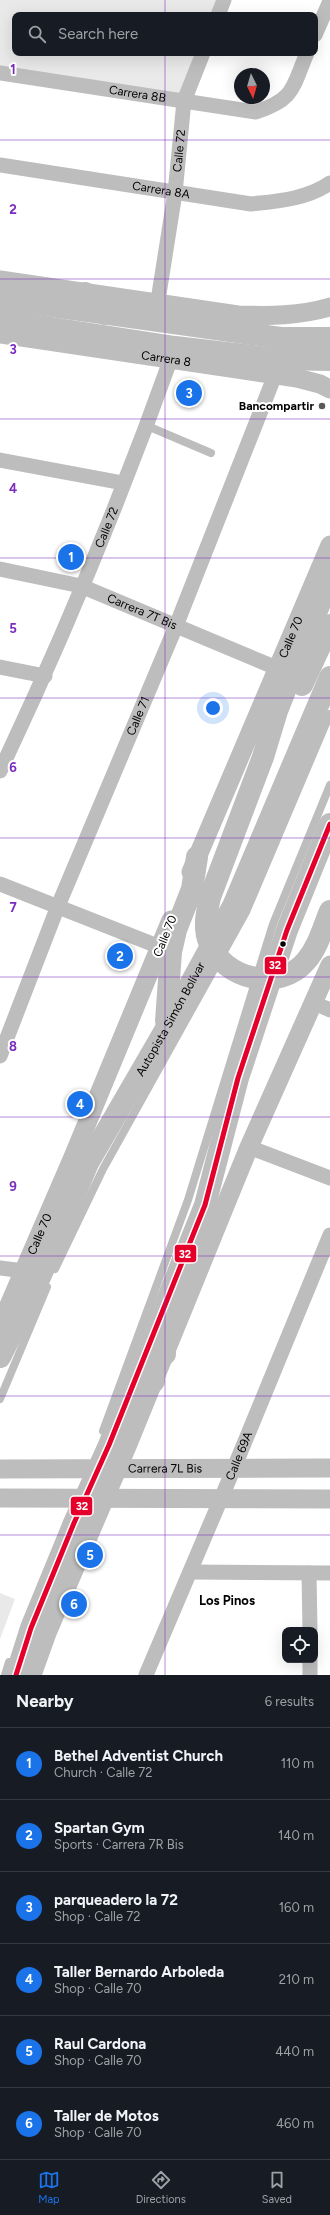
<!DOCTYPE html>
<html lang="en">
<head>
<meta charset="utf-8">
<style>
	body { margin:0; font-family:Figtree,sans-serif; background:#20242c; color:#f1f3f6 }
	.controls { position:absolute; right:12px; bottom:12px; display:grid; overflow:hidden; border-radius:8px; box-shadow:0 4px 16px #0002 }
	.controls button { width:36px; height:36px; display:grid; place-items:center; padding:0; border:0; border-bottom:1px solid #363941; background:#171b24; color:#f1f3f6; font:20px sans-serif }
	.compass { position:absolute; left:234px; top:68px; width:36px; height:36px; border-radius:50%; background:#171b24; box-shadow:0 4px 16px #0002; rotate:175deg }
	.you { position:absolute; left:213px; top:708px; width:14px; height:14px; margin:-10px; border:3px solid #fff; border-radius:50%; background:#1a73e8; box-shadow:0 0 0 6px #1a73e833 }
	.badge { display:grid; place-items:center; width:26px; height:26px; border-radius:50%; background:#1a73e8; color:#fff; font-size:13px; font-weight:700 }
	.pin { position:absolute; translate:-50% -50%; border:2px solid #fff; box-shadow:0 1px 4px #0006 }
	.list { margin:0; padding:0; list-style:none }
	h2 { display:flex; justify-content:space-between; align-items:center; height:52px; margin:0; padding:0 16px; font-size:17px }
	h2 small { font-size:13px; font-weight:400; color:#9ea1a6 }
	.list li { display:grid; grid-template-columns:26px 1fr auto; gap:12px; align-items:center; box-sizing:border-box; height:72px; padding:0 16px; border-top:1px solid #363941 }
	.list b { display:block; font-size:15px; white-space:nowrap }
	.list p { margin:0; font-size:13px; white-space:nowrap; color:#9ea1a6 }
	.list em { font-size:13px; font-style:normal; color:#9ea1a6 }
	.icon { flex:none; width:22px; height:22px; fill:none; stroke:currentColor; stroke-width:2; stroke-linecap:round; stroke-linejoin:round }
	.map { position:relative; flex:none; width:330px; height:1675px; overflow:hidden }
	.search { position:absolute; background:#171b24; box-shadow:0 4px 16px #0002; left:12px; right:12px; top:12px; height:44px; display:flex; align-items:center; gap:10px; box-sizing:border-box; padding:0 14px; border-radius:8px; color:#9ea1a6; font-size:15px }
	.sheet { height:484px; background:#171b24 }
	nav { display:flex; justify-content:space-around; align-items:center; box-sizing:border-box; height:56px; border-top:1px solid #363941; background:#171b24; font-size:11px; color:#9ea1a6 }
	nav a { display:grid; justify-items:center; gap:2px }
	nav .on { color:#1a73e8 }
	.map>svg:first-child { display:block }
	.green { fill:#e9e9e9 }
	.lines { fill:none; stroke-linecap:round; stroke-linejoin:round }
	.service { stroke:#bdbdbd; stroke-width:8 }
	.minor { stroke:#bdbdbd; stroke-width:15 }
	.tertiary { stroke:#bdbdbd; stroke-width:19 }
	.primary { stroke:#bdbdbd; stroke-width:22 }
	.trunk { stroke:#bdbdbd; stroke-width:22 }
	.bus-1-casing { stroke:#fff; stroke-width:8 }
	.bus-1 { stroke:#e4002b; stroke-width:5 }
	.grid { fill:none; stroke:#7b2cbf; stroke-width:1; stroke-opacity:0.55 }
	.poi-dot { fill:#595959; stroke:#fff; stroke-width:1.5 }
	.bus-dot { fill:#000; stroke:#fff; stroke-width:1.5 }
	.labels { text-anchor:middle; stroke-width:4; stroke-linejoin:round; paint-order:stroke }
	.street-label { font-size:12px; fill:#000; stroke:#fff }
	.poi-label { font-size:12px; font-weight:bold; fill:#000; stroke:#fff; text-anchor:end }
	.neighbourhood-label { font-size:13px; font-weight:bold; fill:#000; stroke:#fff }
	.grid-label { font-size:13px; text-anchor:middle; font-weight:bold; fill:#7b2cbf; stroke:#fff; stroke-width:4; stroke-linejoin:round; paint-order:stroke }
	.line-badge { stroke:#fff; stroke-width:1.5 }
	.badge-label { font-size:11px; text-anchor:middle; font-weight:bold; fill:#fff }
</style>
</head>
<body>
<div class="map">
<svg width="330" height="1675" viewBox="0 0 330 1675">
	<rect width="100%" height="100%" fill="#fff"/>
	<g class="green">
		<polygon points="0,0 224,0 218,15 15,15 15,53 203,53 184,101 0,73"/>
		<polygon points="0,1593 15,1599 0,1639"/>
	</g>
	<g class="lines">
		<g class="service">
			<polyline points="145,425 211,453"/>
			<polyline points="55,1269 103,1169 246,912 330,714"/>
			<polyline points="0,1399 47,1287"/>
			<polyline points="103,1431 188,1200 273,924 330,785"/>
			<polyline points="5,1675 9,1662"/>
		</g>
		<g class="minor">
			<polyline points="218,15 224,0"/>
			<polyline points="315,35 330,1"/>
			<path id="s1" d="M0,73l256,39c39,-13 36,-24 51,-59"/>
			<path id="s2" d="M0,165l251,39c27,-3 56,-5 79,-21"/>
			<path id="s3" d="M156,313l19,-120 9,-92 19,-48"/>
			<polyline points="0,460 123,483"/>
			<path id="s4" d="M0,569l81,17 198,83"/>
			<polyline points="0,667 45,676"/>
			<path id="s5" d="M0,771c65,-137 123,-278 174,-421"/>
			<polyline points="0,884 160,947"/>
			<polyline points="314,1003 330,1010"/>
			<path id="s6" d="M0,1056l58,-150 118,-280 99,-251"/>
			<polyline points="249,1147 330,1178"/>
			<polyline points="0,1268 24,1271"/>
			<polyline points="190,1572 330,1573"/>
			<polyline points="309,1573 310,1630"/>
			<polyline points="310,1660 310,1675"/>
			<path id="s7" d="M146,1675l88,-207 96,-233"/>
		</g>
		<g class="tertiary">
			<path d="M0,280l238,35c32,1 61,1 92,-8"/>
			<path id="s8" d="M0,334l297,44 23,6 10,5"/>
			<path id="s9" d="M191,872l139,-327"/>
			<path id="s10" d="M0,1326l73,-169 98,-237"/>
			<path id="s11" d="M0,1469l330,-1"/>
			<polyline points="0,1498 330,1499"/>
			<polyline points="32,1675 47,1633 128,1444 249,1147 330,965"/>
		</g>
		<g class="primary">
			<polyline points="85,293 105,314"/>
			<polyline points="0,299 281,338 330,338"/>
			<polyline points="0,320 175,347 278,359 330,360"/>
		</g>
		<g class="trunk">
			<path d="M330,578l-53,133 -14,46 -53,140c-3,15 -7,30 -1,45 14,37 70,51 97,19 12,-14 17,-33 24,-50"/>
			<polyline points="302,685 330,625"/>
			<polyline points="166,1021 171,952 176,930 192,889 197,857"/>
			<polyline points="164,1317 165,1354"/>
			<path id="s12" d="M0,1357l41,-82 47,-112 76,-131 69,-126 97,-229"/>
			<polyline points="128,1408 154,1381"/>
			<polyline points="16,1675 31,1628 74,1523 109,1445 205,1205 238,1078 287,930 330,824"/>
		</g>
		<defs>
			<polyline id="bus-1" points="16,1675 31,1628 74,1523 109,1445 205,1205 238,1078 287,930 330,824"/>
		</defs>
		<use href="#bus-1" class="bus-1-casing"/>
		<use href="#bus-1" class="bus-1"/>
	</g>
	<path class="grid" d="M165,0v15M165,53v1622M0,140h330M0,279h330M0,419h330M0,558h330M0,698h330M0,838h330M0,977h330M0,1117h330M0,1256h330M0,1396h330M0,1535h330"/>
	<circle class="poi-dot" cx="322" cy="406" r="4"/>
	<circle class="bus-dot" cx="283" cy="944" r="3.5"/>
	<g class="labels">
		<g class="street-label">
			<text dy="4" stroke="none"><textPath href="#s1" startOffset="139">Carrera 8B</textPath></text>
			<text dy="4" stroke="none"><textPath href="#s3" startOffset="164">Calle 72</textPath></text>
			<text dy="4" stroke="none"><textPath href="#s2" startOffset="163">Carrera 8A</textPath></text>
			<text dy="4" stroke="none"><textPath href="#s8" startOffset="168">Carrera 8</textPath></text>
			<text dy="4" stroke="none"><textPath href="#s5" startOffset="266">Calle 72</textPath></text>
			<text dy="4" stroke="none"><textPath href="#s4" startOffset="149">Carrera 7T Bis</textPath></text>
			<text dy="4" stroke="none"><textPath href="#s9" startOffset="255">Calle 70</textPath></text>
			<text dy="4" stroke="none"><textPath href="#s6" startOffset="367">Calle 71</textPath></text>
			<text transform="translate(165 936) rotate(-68)" y="4">Calle 70</text>
			<text dy="4" stroke="none"><textPath href="#s12" startOffset="379">Autopista Simón Bolívar</textPath></text>
			<text dy="4" stroke="none"><textPath href="#s10" startOffset="100">Calle 70</textPath></text>
			<text dy="4" stroke="none"><textPath href="#s7" startOffset="238">Calle 69A</textPath></text>
			<text dy="4" stroke="none"><textPath href="#s11" startOffset="165">Carrera 7L Bis</textPath></text>
		</g>
		<g class="poi-label">
			<text x="314" y="410">Bancompartir</text>
		</g>
		<g class="neighbourhood-label">
			<text x="227" y="1605">Los Pinos</text>
		</g>
	</g>
	<g class="grid-label">
		<text x="13" y="74">1</text>
		<text x="13" y="214">2</text>
		<text x="13" y="354">3</text>
		<text x="13" y="493">4</text>
		<text x="13" y="633">5</text>
		<text x="13" y="772">6</text>
		<text x="13" y="912">7</text>
		<text x="13" y="1051">8</text>
		<text x="13" y="1191">9</text>
	</g>
	<g class="line-badge">
		<rect x="264" y="956" width="23" height="19" rx="4" fill="#e4002b"/>
		<rect x="174" y="1244" width="23" height="19" rx="4" fill="#e4002b"/>
		<rect x="70" y="1496" width="23" height="20" rx="4" fill="#e4002b"/>
	</g>
	<g class="badge-label">
		<text x="275" y="969">32</text>
		<text x="185" y="1258">32</text>
		<text x="82" y="1510">32</text>
	</g>
</svg>
<div class="controls">
<button><svg class="icon" aria-label="locate" viewBox="0 0 24 24"><circle cx="12" cy="12" r="6"/><path d="M12 2v4M12 18v4M2 12h4M18 12h4"/></svg></button>
</div>
<svg class="compass" viewBox="-18 -18 36 36"><path d="M0-13l5 13h-10z" fill="#e53935"/><path d="M0 13l5-13h-10z" fill="#9ea1a6"/></svg>
<div class="you"></div>
<div class="pin badge" style="left:71px;top:557px">1</div>
<div class="pin badge" style="left:120px;top:956px">2</div>
<div class="pin badge" style="left:189px;top:393px">3</div>
<div class="pin badge" style="left:80px;top:1104px">4</div>
<div class="pin badge" style="left:90px;top:1555px">5</div>
<div class="pin badge" style="left:74px;top:1604px">6</div>
<div class="search"><svg class="icon" aria-label="search" viewBox="0 0 24 24"><circle cx="10" cy="10" r="6"/><path d="M15 15l6 6"/></svg>Search here</div>
</div>
<section class="sheet">
<h2>Nearby<small>6 results</small></h2>
<ul class="list">
<li><span class="badge">1</span><div><b>Bethel Adventist Church</b><p>Church · Calle 72</p></div><em>110 m</em></li>
<li><span class="badge">2</span><div><b>Spartan Gym</b><p>Sports · Carrera 7R Bis</p></div><em>140 m</em></li>
<li><span class="badge">3</span><div><b>parqueadero la 72</b><p>Shop · Calle 72</p></div><em>160 m</em></li>
<li><span class="badge">4</span><div><b>Taller Bernardo Arboleda</b><p>Shop · Calle 70</p></div><em>210 m</em></li>
<li><span class="badge">5</span><div><b>Raul Cardona</b><p>Shop · Calle 70</p></div><em>440 m</em></li>
<li><span class="badge">6</span><div><b>Taller de Motos</b><p>Shop · Calle 70</p></div><em>460 m</em></li>
</ul>
</section>
<nav>
<a class="on"><svg class="icon" aria-label="map" viewBox="0 0 24 24"><path d="M3 6l6-2 6 2 6-2v14l-6 2-6-2-6 2zM9 4v14M15 6v14"/></svg>Map</a>
<a><svg class="icon" aria-label="directions" viewBox="0 0 24 24"><path d="M12 3l9 9-9 9-9-9zM9 14v-3h6M13 9l2 2-2 2"/></svg>Directions</a>
<a><svg class="icon" aria-label="saved" viewBox="0 0 24 24"><path d="M7 4h10v16l-5-4-5 4z"/></svg>Saved</a>
</nav>
</body>
</html>
